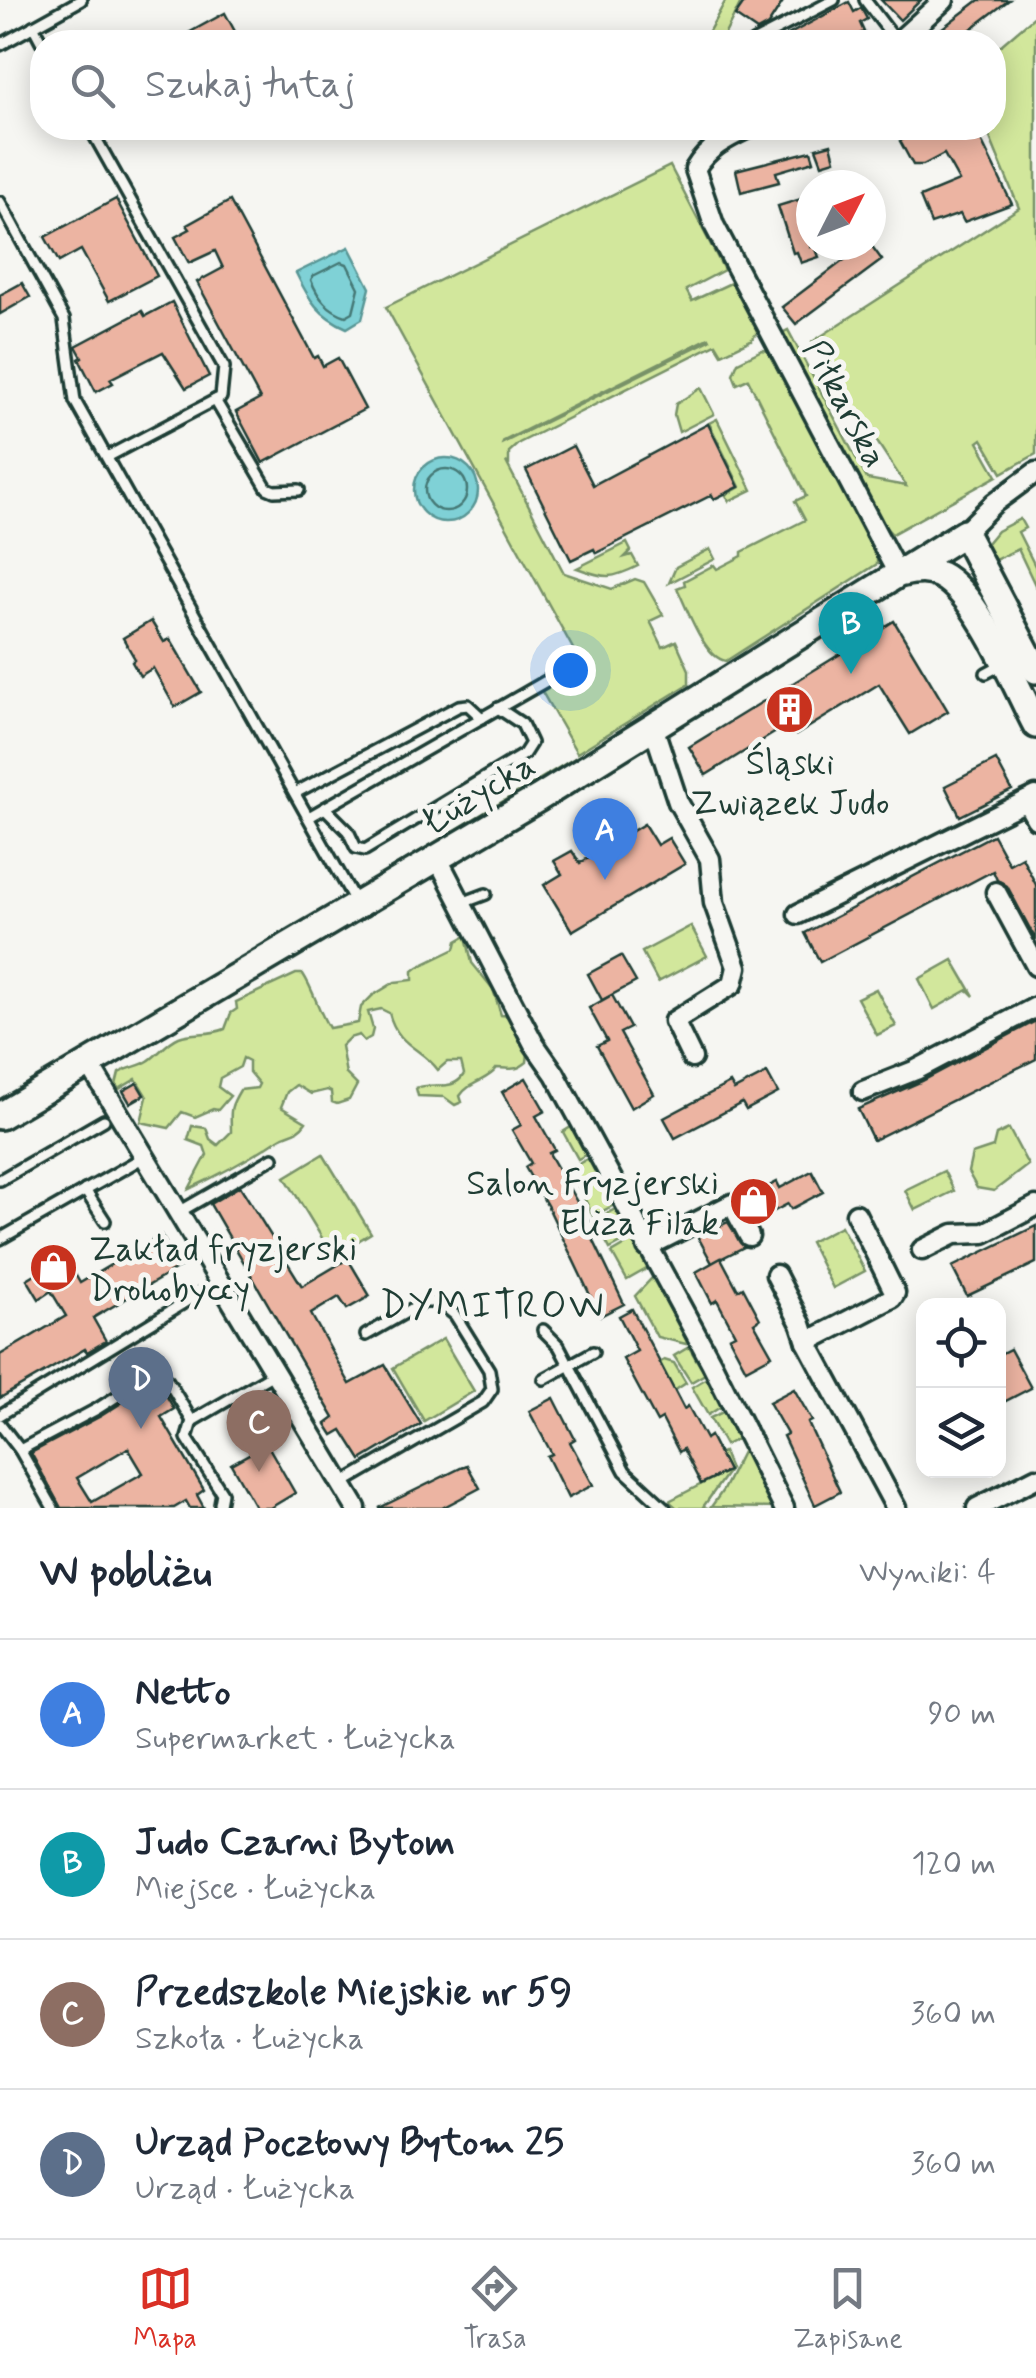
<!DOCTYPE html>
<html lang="pl">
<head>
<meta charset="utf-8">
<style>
	body { margin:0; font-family:Mynerve,sans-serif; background:#f6f6f7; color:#1f2937 }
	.controls { position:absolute; right:30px; bottom:30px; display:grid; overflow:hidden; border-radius:20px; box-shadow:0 5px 25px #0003 }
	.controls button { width:90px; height:90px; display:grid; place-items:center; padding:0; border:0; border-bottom:2px solid #e0e1e3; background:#fff; color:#1f2937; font:50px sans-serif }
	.compass { position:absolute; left:796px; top:170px; width:90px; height:90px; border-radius:50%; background:#fff; box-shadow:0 5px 25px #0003; rotate:48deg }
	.you { position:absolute; left:570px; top:670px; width:35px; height:35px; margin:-25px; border:8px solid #fff; border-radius:50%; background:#1a73e8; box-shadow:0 0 0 15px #1a73e833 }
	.badge { display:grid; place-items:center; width:65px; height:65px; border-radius:50%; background:#d93025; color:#fff; font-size:32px; font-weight:700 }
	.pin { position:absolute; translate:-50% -82px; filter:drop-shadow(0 2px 5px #0008) }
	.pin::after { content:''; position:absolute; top:52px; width:35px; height:30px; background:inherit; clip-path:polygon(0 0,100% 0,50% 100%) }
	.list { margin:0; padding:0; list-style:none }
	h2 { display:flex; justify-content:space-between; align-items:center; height:130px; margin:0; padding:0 40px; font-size:42px }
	h2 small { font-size:32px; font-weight:400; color:#747a83 }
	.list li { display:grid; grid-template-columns:65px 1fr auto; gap:30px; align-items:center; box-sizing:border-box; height:150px; padding:0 40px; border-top:2px solid #e0e1e3 }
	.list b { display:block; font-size:38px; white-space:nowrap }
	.list p { margin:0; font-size:32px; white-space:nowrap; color:#747a83 }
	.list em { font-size:32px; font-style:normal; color:#747a83 }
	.icon { flex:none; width:55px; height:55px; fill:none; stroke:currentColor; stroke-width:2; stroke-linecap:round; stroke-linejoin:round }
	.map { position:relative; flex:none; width:1036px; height:1508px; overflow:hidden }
	.search { position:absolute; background:#fff; box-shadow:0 5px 25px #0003; left:30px; right:30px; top:30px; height:110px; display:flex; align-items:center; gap:25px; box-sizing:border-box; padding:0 35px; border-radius:40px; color:#747a83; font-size:38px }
	.sheet { height:730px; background:#fff }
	nav { display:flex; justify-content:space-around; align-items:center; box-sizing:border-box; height:140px; border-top:2px solid #e0e1e3; background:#fff; font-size:28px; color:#747a83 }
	nav a { display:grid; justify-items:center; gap:5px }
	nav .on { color:#d93025 }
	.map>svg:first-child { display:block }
	.green { fill:#d2e79c; stroke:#789268; stroke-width:2.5; fill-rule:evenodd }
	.water { fill:#7fd1d6; stroke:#599695; stroke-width:2.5 }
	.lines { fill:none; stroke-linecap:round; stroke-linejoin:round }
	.shore { stroke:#457875; stroke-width:2.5 }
	.building { fill:#ecb4a2; stroke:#1f3d34; stroke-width:2.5; fill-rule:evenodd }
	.lane-casing { stroke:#1f3d34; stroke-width:16 }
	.street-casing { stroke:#1f3d34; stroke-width:25 }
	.secondary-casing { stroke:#1f3d34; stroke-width:32 }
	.lane { stroke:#f6f6f2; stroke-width:9 }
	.street { stroke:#f6f6f2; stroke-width:18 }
	.secondary { stroke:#f6f6f2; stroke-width:25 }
	.labels { text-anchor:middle; stroke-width:10; stroke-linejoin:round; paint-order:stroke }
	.street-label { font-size:35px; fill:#1f3d34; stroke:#f6f6f2 }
	.poi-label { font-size:35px; fill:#1f3d34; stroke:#f6f6f2 }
	.neighbourhood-label { font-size:38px; letter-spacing:2.5px; fill:#1f3d34; stroke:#f6f6f2 }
</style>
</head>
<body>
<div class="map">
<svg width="1036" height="1508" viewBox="0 0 1036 1508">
	<rect width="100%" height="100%" fill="#f6f6f2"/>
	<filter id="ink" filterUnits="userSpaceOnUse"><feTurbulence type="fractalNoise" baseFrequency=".01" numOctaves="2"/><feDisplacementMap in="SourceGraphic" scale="20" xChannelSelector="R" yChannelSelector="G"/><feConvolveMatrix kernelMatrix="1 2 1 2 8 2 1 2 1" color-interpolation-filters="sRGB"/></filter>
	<g filter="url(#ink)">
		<g class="green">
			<polygon points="726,0 742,0 721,42 703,42"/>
			<polygon points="1036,15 1036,454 1002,473 982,439 978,442 997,476 892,534 876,517 780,334 788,330 867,479 906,486 812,342 1019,208 986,128 994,128 994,51"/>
			<path d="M670,166l54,104 -38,20 6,11 43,-20 22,41v11l-6,7 -29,14 -6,-10 -197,99 -10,9v12l-3,-2 58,111 48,16 23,-10 9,3 19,33 -13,6 13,26 13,-6 13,29v14l-112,69 -36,-63 42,-23 -197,-360zM709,338l1,2 -207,103 1,-2z"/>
			<path d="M762,350l7,1 7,8 101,194v11l-151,97c-22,-3 -39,-53 -49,-73l8,-3 -1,-4 30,-16 3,4 25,-13v-4l63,-32 -10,-19 11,-5 -58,-117 -11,5 -4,-10 5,-12z"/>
			<polygon points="701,388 714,414 679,432 674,415 676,404"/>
			<polygon points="717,419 752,490 729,501 726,495 740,487 709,423"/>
			<polygon points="1020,519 1025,528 1018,532 1036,568 1036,587 1018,549 993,561 982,549 997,531"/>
			<path d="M627,543l4,8 -6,6 7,-2 6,11c-28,14 -32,12 -61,2z"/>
			<polygon points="710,549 715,559 669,583 676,567"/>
			<polygon points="686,691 604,746 372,885 364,885"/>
			<polygon points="691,926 707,956 658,982 642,952"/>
			<path d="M466,936l6,27 21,26 8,26 8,1 19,37 -1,9c-12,10 -16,6 -30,6 -9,13 -27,13 -37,28l2,6 -7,3 -11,-8 -26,-1 -2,-8c17,-7 37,5 48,-14l-3,-12h-14l-9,8c-17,-23 -40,-23 -49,-57l-8,-4 -13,3 5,17 -2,8 -7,4 -5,-6 -10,3 -8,8 5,28 11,11 -8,15 -12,4 -5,-2 -1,-10 -4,-2 -16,4 -15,-9 -9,7 -6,15 25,15c-8,12 -16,10 -26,16 -29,20 -59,36 -91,51l18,-34 -3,-9 -16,-6 4,-14 14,2 4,11 8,6 13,-13c0,-21 -3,-22 9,-42l17,-2 2,-4 -10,-12v-11l-6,-3 -3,9 -20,11 -2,9 12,9 -12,14 -5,-1 -18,8 -13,-5 -13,16 -28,-6 6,-25 -11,-18 -17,10 -3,-4 3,-12c10,-6 22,-7 29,-12 10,-6 19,-19 31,-24 15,-6 30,-1 46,-8l6,-16 6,-4 -1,-7 60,-28h7c11,17 15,36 26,54l29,-5 3,-16 11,-11 23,-14 18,-2v-9l5,-4 37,-18 2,-8z"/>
			<polygon points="953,960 974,996 968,990 934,1009 919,979"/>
			<polygon points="876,989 896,1026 877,1035 857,998"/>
			<polygon points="574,1125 589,1153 578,1159 563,1132"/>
			<polygon points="1009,1129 1028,1165 994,1191 977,1188 968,1172 972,1154 993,1147 996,1135"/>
			<polygon points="323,1154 371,1233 333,1256 285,1177"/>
			<polygon points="592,1156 618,1203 593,1216 570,1169"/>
			<polygon points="944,1171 954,1191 915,1210 905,1190"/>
			<polygon points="619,1207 634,1236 610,1249 595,1220"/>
			<polygon points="841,1226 865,1271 833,1288 810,1242"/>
			<polygon points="636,1239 650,1267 627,1280 612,1253"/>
			<polygon points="653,1277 687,1342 686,1344 657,1337 635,1296"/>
			<polygon points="443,1339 474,1391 424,1421 393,1368"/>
			<polygon points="689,1347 705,1374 691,1382 674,1356"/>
			<polygon points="664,1360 674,1363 686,1383 674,1391 659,1363"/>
			<polygon points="707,1378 722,1406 708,1415 692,1387"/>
			<polygon points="725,1411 739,1438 725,1445 710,1418"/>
			<polygon points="744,1448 779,1508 711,1507 723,1490"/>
			<polygon points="723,1452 730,1469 703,1507 708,1508 677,1508 669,1501 727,1471 719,1454"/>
		</g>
		<g class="water">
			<path d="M349,247l21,41 -8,31 -15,9c-28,-12 -38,-28 -51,-55z"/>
			<circle cx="446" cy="490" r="32"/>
		</g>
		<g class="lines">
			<g class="shore">
				<path d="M341,262l6,2 12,24 -6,24 -7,4c-18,-6 -28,-18 -35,-36l2,-4z"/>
				<circle cx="446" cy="490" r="21"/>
			</g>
		</g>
		<g class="building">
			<polygon points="746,0 784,0 768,25 757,31 735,16"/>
			<polygon points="881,0 921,0 900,20"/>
			<polygon points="979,0 1009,0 954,42 924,42"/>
			<polygon points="849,2 854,12 861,8 867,19 860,23 864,32 843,42 775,42"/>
			<polygon points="225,13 239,39 232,42 172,42"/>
			<polygon points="925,128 975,128 1012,204 964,222 960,214 931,224 920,197 959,181 944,154 923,165 913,165 900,141"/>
			<polygon points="831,144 835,160 822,164 816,148"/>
			<polygon points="811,151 814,161 776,172 779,182 741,192 736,170"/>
			<polygon points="811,196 811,247 815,246 819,257 801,263 797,252 793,253 778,206"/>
			<polygon points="116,199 157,276 109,301 81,250 59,262 45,237"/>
			<polygon points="230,201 314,358 318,356 323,366 338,358 365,409 263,463 236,412 260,399 197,282 223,268 215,251 189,263 175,237 190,229 187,225"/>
			<polygon points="864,245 871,245 882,260 796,324 782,307"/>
			<polygon points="22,283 30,297 0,314 0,295"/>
			<polygon points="172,302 209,376 186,388 163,352 110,379 113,383 96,392 79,359 82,357 76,346 142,311 145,316"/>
			<polygon points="708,424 739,487 714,499 712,495 596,553 594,549 571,560 526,470 573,446 593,485"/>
			<polygon points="151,621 164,642 170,639 201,692 175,707 153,668 140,676 132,662 135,659 123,638"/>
			<polygon points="894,621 948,711 910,734 879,684 796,735 789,724 706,775 689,747"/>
			<polygon points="996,760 1012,790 960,816 945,786"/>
			<polygon points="644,824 657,845 669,838 685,864 572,931 544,885 562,874 554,861 572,851 580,863"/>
			<polygon points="993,835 1009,864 1022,857 1036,885 1036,940 1007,886 997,880 993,871 820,962 805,933"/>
			<polygon points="621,956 636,982 602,1000 588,974"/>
			<polygon points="612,995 630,1028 620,1033 654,1094 631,1108 597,1046 607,1041 589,1008"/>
			<polygon points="1036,1021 1036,1059 873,1140 858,1109 922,1081"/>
			<polygon points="767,1073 778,1093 746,1110 742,1103 675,1138 664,1118 730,1083 734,1090"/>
			<polygon points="526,1078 545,1111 536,1116 555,1150 549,1153 597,1237 593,1239 624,1304 600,1316 548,1207 525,1167 531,1163 512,1130 521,1125 502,1092"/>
			<polygon points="137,1083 144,1095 130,1103 123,1091"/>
			<polygon points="812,1171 823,1192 791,1209 788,1204 755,1221 744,1199 777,1182 780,1188"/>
			<polygon points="240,1186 302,1286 348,1259 370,1296 347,1309 339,1297 311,1314 350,1384 385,1365 421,1424 361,1460 342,1430 333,1435 326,1424 334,1418 210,1204"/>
			<polygon points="728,1222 744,1247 712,1263 698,1237"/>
			<polygon points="1036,1226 1036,1263 967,1296 952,1267"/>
			<polygon points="161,1235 180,1267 93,1318 106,1341 87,1352 85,1349 0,1398 0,1355 66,1316 51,1291 39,1299 27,1279 65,1256 80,1283"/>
			<polygon points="721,1258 738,1290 743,1287 760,1319 754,1323 772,1355 746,1369 729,1337 735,1334 717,1300 712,1303 696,1272"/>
			<polygon points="632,1309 684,1409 688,1406 706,1439 710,1436 728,1471 701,1484 683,1449 679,1452 662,1419 657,1422 623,1359 637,1351 619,1316"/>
			<polygon points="1010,1349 1031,1388 998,1405 998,1355"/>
			<path d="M145,1388l9,14 12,-7 8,14 -13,8 43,73 -7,5 7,13h-14l-4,-7 -12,7h-113l-30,-55 70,-37zM128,1448l15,25 -51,29 -15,-24z"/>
			<polygon points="794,1389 812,1421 808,1423 840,1492 815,1505 783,1436 787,1434 769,1402"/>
			<polygon points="554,1398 575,1439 570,1442 593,1485 568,1498 547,1456 552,1454 529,1411"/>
			<polygon points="267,1444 295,1493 270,1508 256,1508 231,1464"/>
			<polygon points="467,1465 480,1488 442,1508 379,1508"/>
		</g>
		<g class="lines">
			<defs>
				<g id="lane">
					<polyline points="865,0 897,42"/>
					<polyline points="33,26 42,43"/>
					<polyline points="753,42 834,0"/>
					<polyline points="0,45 81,0"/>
					<polyline points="90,128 224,367 221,397 107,457"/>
					<polyline points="0,202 64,319 75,401 356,903"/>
					<polyline points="215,400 267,488 274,491 299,490"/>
					<polyline points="986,673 1001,665"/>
					<polyline points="295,793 459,706 468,705 482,718"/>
					<polyline points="325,808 348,831 356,848 365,850 524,754 531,743 522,724 498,708"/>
					<polyline points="309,817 567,669"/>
					<polyline points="462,903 486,894"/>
					<polyline points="0,1180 104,1120"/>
					<polyline points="85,1190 105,1221"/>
					<polyline points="179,1212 273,1158"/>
					<polyline points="0,1239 144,1157"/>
					<polyline points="543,1330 559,1346 625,1471 665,1508"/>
					<polyline points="544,1379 593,1352"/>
					<polyline points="0,1415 218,1282"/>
					<polyline points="192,1421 187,1438 222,1493 220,1504"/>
					<polyline points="0,1424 20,1450 53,1508"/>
					<polyline points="20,1450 97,1409 147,1377 159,1382 168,1381 192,1421 275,1373"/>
					<polyline points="341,1484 483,1402 492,1389 489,1370 455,1315 439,1302 424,1302 366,1335"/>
				</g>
				<g id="street">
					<polyline points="898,42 944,0"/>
					<path d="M748,128c-21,10 -41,20 -53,41l19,56 184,349"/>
					<polyline points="964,533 994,503 1036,472"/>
					<polyline points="653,726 678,802 710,859 714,903 737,967 733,984 674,1021 692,1058"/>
					<polyline points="1026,801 1036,819"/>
					<polyline points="438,859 534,1044 555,1074 711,1362 784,1508"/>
					<polyline points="996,892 1036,966"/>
					<polyline points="798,914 1036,796"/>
					<polyline points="89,1064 356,1508"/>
					<polyline points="863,1091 916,1070 1036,1007"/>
					<polyline points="647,1247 732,1204 749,1236"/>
					<polyline points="922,1250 954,1234 984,1233 1036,1206"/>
					<polyline points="776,1275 801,1324 807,1342 896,1508"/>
					<polyline points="807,1342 892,1298 895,1293 856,1214"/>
					<polyline points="977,1508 1036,1478"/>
				</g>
				<g id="secondary">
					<path d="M903,573c13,-3 24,-4 37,2 38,19 76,112 96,150"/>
					<polyline points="0,1116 539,798 964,533 1036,670"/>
				</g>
			</defs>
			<use href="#lane" class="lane-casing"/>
			<use href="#street" class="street-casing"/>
			<use href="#secondary" class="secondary-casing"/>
			<use href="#lane" class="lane"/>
			<use href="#street" class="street"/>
			<use href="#secondary" class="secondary"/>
		</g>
	</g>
	<defs>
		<symbol id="building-disc" viewBox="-11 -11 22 22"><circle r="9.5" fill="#c8321e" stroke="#f6f6f2"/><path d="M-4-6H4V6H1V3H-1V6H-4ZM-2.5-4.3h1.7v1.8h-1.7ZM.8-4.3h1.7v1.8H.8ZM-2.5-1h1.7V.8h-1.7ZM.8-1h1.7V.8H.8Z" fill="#fff"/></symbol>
		<symbol id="shop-disc" viewBox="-11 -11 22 22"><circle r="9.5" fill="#c8321e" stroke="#f6f6f2"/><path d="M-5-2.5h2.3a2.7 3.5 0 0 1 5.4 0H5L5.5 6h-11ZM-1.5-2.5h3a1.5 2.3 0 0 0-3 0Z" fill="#fff"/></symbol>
	</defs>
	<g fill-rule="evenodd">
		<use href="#building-disc" x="762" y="682" width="55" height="55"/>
		<use href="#shop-disc" x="726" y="1174" width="55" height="55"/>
		<use href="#shop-disc" x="26" y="1240" width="55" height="55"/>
	</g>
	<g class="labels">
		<g class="street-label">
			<text transform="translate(846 403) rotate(62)" y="12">Piłkarska</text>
			<text transform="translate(478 793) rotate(-31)" y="12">Łużycka</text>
		</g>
		<g class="poi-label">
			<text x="790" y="774">Śląski<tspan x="790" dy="40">Związek Judo</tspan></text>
			<text x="719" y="1194" text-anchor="end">Salon Fryzjerski<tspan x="719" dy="40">Eliza Filak</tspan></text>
			<text x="89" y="1260" text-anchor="start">Zakład fryzjerski<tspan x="89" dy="40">Drohobyccy</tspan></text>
		</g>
		<g class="neighbourhood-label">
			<text x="493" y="1317">DYMITROW</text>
		</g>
	</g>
</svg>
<div class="controls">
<button><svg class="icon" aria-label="locate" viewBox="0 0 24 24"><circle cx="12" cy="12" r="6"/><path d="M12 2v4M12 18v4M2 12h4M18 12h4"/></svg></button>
<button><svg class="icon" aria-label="layers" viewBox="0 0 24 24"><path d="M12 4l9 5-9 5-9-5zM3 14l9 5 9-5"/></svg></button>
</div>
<svg class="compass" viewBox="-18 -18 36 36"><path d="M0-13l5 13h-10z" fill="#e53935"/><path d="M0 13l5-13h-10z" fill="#747a83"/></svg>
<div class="you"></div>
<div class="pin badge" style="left:605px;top:880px;background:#3f7fe0">A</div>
<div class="pin badge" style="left:851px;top:674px;background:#0f9aa8">B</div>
<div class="pin badge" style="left:259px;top:1472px;background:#8d6e63">C</div>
<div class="pin badge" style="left:141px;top:1429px;background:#5c6f8a">D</div>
<div class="search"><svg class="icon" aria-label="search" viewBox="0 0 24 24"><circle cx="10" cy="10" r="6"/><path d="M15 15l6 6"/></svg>Szukaj tutaj</div>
</div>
<section class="sheet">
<h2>W pobliżu<small>Wyniki: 4</small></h2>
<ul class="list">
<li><span class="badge" style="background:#3f7fe0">A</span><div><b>Netto</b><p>Supermarket · Łużycka</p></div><em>90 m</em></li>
<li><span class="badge" style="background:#0f9aa8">B</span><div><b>Judo Czarni Bytom</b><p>Miejsce · Łużycka</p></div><em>120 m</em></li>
<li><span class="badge" style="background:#8d6e63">C</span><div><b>Przedszkole Miejskie nr 59</b><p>Szkoła · Łużycka</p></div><em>360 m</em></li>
<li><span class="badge" style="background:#5c6f8a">D</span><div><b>Urząd Pocztowy Bytom 25</b><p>Urząd · Łużycka</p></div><em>360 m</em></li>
</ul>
</section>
<nav>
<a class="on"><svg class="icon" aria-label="map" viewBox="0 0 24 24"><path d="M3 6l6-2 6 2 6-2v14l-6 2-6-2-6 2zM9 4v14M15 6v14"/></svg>Mapa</a>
<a><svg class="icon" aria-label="directions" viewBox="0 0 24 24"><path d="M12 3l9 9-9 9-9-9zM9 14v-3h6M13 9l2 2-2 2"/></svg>Trasa</a>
<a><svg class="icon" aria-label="saved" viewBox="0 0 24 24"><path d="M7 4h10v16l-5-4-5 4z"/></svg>Zapisane</a>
</nav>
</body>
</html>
